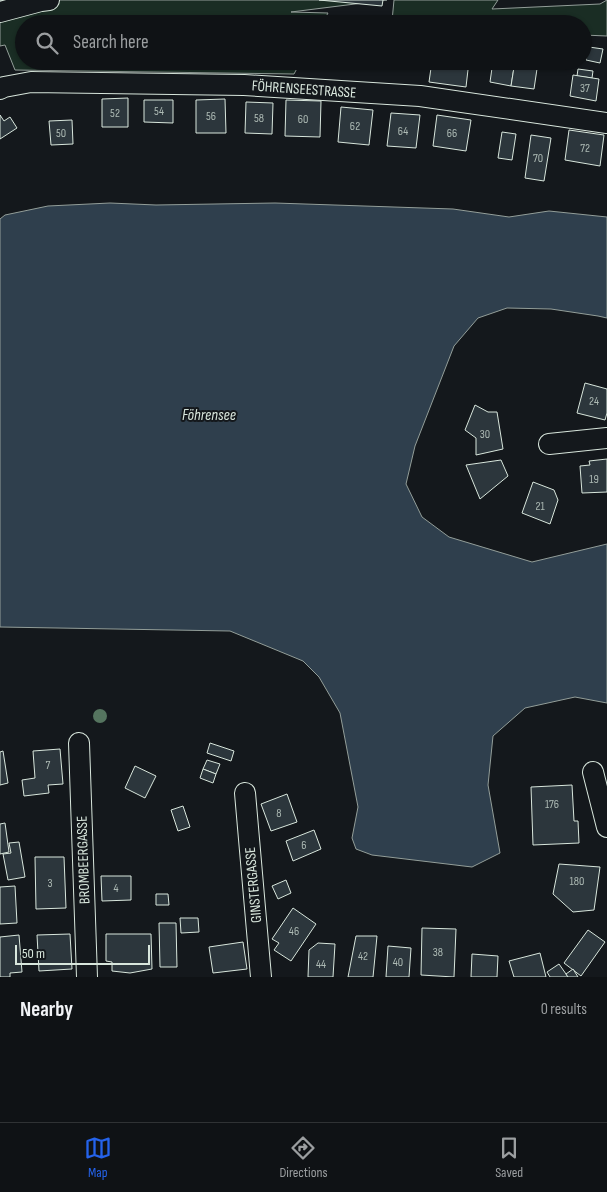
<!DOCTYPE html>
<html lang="en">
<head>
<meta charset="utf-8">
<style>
	body { margin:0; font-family:"Sofia Sans Condensed",sans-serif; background:#181b1e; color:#f1f3f6 }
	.scale { position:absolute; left:15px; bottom:12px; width:135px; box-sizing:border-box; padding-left:5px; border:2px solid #d8e6dc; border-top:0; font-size:14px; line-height:18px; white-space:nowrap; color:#d8e6dc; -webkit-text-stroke:4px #14181c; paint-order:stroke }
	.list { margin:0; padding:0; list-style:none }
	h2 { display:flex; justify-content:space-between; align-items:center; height:65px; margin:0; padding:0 20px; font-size:21px }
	h2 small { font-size:16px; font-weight:400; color:#9b9ea0 }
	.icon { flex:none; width:28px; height:28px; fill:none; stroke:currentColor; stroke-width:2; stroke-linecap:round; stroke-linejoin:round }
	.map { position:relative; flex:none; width:607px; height:977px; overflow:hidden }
	.search { position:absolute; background:#0f1215; box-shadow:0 1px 4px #0004; left:15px; right:15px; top:15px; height:55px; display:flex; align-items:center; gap:12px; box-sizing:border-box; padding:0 18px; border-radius:28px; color:#9b9ea0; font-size:19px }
	.sheet { height:145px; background:#0f1215 }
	nav { display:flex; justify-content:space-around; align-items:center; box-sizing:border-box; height:70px; border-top:1px solid #2f3234; background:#0f1215; font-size:14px; color:#9b9ea0 }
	nav a { display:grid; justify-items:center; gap:2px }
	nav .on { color:#2563eb }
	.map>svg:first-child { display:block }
	.green { fill:#1a2d24; stroke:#939e99 }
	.water { fill:#2f3f4d; stroke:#939e99 }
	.building { fill:#2c363c; stroke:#d8e6dc }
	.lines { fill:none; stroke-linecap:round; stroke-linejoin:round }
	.minor-casing { stroke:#d8e6dc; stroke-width:22 }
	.minor { stroke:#14181c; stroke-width:20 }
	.tree { fill:#55745f }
	.labels { text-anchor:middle; stroke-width:4; stroke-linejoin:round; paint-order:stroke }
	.number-label { font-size:12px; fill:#adbab4 }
	.street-label { font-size:15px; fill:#d8e6dc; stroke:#14181c }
	.water-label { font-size:16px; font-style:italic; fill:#d8e6dc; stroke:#14181c }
</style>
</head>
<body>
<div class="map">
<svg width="607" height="977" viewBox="0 0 607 977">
	<rect width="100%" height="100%" fill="#14181c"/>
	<g class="green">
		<polygon points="0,0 387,0 291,12 328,13 322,24 24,24 24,61 301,61 294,74 15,70 5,45 0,46"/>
		<polygon points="394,0 498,0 492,9 600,4 607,0 607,36 583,35 583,24 411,24 392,21"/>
	</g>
	<polygon class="water" points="110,203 156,205 275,203 453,209 509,217 549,211 607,217 607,318 598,316 551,309 507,308 478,318 454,346 415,446 406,484 422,517 449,537 532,562 607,544 607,703 575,697 525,708 493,736 488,785 500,853 472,867 372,855 356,849 352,838 358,807 340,713 319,677 303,661 230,631 0,627 0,219 5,215 48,206"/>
	<g class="building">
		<polygon points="319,0 383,0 382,6"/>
		<polygon points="589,47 603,49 600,63 586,60"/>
		<polygon points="324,61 353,61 353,64 324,62"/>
		<polygon points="432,61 469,61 466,87 429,82"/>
		<polygon points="469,61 478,61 477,69 468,68"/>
		<polygon points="493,61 515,61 511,86 490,82"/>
		<polygon points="515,61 538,62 534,89 511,86"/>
		<polygon points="578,69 593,71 592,78 577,76"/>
		<polygon points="573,75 599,79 596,101 570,96"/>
		<polygon points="128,98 128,127 102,127 102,99"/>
		<polygon points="225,99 226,133 196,133 196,100"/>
		<polygon points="144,100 173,100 173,123 144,122"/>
		<polygon points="286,100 321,101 320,137 285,136"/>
		<polygon points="246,102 273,103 272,134 245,133"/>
		<polygon points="341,107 373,110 369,145 338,142"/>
		<polygon points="391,113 420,115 416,148 387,146"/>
		<polygon points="0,115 4,121 10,117 17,128 0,139"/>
		<polygon points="437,115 471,120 466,151 433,146"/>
		<polygon points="72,120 73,144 51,145 49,121"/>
		<polygon points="569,130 604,135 600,166 565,160"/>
		<polygon points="502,132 516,134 512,160 498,158"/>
		<polygon points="531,135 551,138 544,181 525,178"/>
		<polygon points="585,383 607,389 607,413 605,420 577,413"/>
		<polygon points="475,405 488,412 497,412 503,449 476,455 476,438 465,430"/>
		<polygon points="607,459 607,492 582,493 580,466 590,465 589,461"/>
		<polygon points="501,460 508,476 480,499 466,465"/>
		<polygon points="533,482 554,490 558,500 550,524 522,513"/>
		<polygon points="210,743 234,751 231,761 207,753"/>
		<polygon points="60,749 63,784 48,785 49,793 24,796 22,780 35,778 33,751"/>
		<polygon points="3,751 8,783 0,785 0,752"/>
		<polygon points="207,760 220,764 216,774 203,769"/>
		<polygon points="135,766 156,776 145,798 125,788"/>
		<polygon points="203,769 216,774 213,783 200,778"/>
		<polygon points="572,785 574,821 578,821 579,843 533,845 531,787"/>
		<polygon points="287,794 297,822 271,831 261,804"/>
		<polygon points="183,806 190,827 178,831 171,810"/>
		<polygon points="5,823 9,852 0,854 0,824"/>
		<polygon points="314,830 321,849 293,861 286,841"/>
		<polygon points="19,842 25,877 8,880 3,854 11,853 9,843"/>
		<polygon points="35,857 64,857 66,908 36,909"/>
		<polygon points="559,864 600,867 594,910 573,912 553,894"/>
		<polygon points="101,876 131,876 131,900 102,901"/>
		<polygon points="286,880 291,893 278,899 272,886"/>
		<polygon points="15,886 17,923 0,924 0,887"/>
		<polygon points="156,894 168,894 169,905 156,905"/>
		<polygon points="293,908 316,924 291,961 274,950 279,943 272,939"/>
		<polygon points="180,918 198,918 199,932 181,933"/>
		<polygon points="159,923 176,923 177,967 160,967"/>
		<polygon points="422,928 456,929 454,977 421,975"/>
		<polygon points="588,930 605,942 581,976 564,963"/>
		<polygon points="70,934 72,969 39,971 37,935"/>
		<polygon points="106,934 151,934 152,969 130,973 112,971 112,962 106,961"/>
		<polygon points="19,935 22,972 10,973 10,977 0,977 0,937"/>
		<polygon points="356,936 377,936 373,977 348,977"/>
		<polygon points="243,942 247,969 213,973 209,947"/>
		<polygon points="318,943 335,944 333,977 308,977 309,950"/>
		<polygon points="388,946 411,948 409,977 386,977"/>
		<polygon points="540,953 546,977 514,977 509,961"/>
		<polygon points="472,954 498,956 497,977 471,977"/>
		<polygon points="559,964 566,974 568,977 550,977 547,972"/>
		<polygon points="573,969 578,977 568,977 566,974"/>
	</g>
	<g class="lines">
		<defs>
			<g id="minor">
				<polyline points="0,12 41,1 49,0"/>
				<polyline points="0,89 4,87 31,82 244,85 420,96 607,123"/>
				<polyline points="549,444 607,438"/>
				<polyline points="79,743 87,977"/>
				<polyline points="593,772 607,827"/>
				<polyline points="245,793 261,977"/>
			</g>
		</defs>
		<use href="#minor" class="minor-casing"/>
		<use href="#minor" class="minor"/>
	</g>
	<circle class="tree" cx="100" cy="716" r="7"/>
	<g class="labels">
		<g class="number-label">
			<text x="585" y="92">37</text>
			<text x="159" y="115">54</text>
			<text x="115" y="117">52</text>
			<text x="211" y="120">56</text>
			<text x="259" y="122">58</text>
			<text x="303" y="123">60</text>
			<text x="355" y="130">62</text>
			<text x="403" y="135">64</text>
			<text x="61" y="137">50</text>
			<text x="452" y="137">66</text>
			<text x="585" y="152">72</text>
			<text x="538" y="162">70</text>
			<text x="594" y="405">24</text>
			<text x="485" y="438">30</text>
			<text x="594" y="483">19</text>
			<text x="540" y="510">21</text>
			<text x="48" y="769">7</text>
			<text x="552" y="808">176</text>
			<text x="279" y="817">8</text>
			<text x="304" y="849">6</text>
			<text x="577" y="885">180</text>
			<text x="50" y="887">3</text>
			<text x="116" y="892">4</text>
			<text x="294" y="935">46</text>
			<text x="438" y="956">38</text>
			<text x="363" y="960">42</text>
			<text x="398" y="966">40</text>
			<text x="321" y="968">44</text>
		</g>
		<g class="street-label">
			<text transform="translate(304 89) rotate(4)" y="5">FÖHRENSEESTRASSE</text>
			<text transform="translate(83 860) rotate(-92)" y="5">BROMBEERGASSE</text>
			<text transform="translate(253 885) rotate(-95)" y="5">GINSTERGASSE</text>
		</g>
		<g class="water-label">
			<text x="209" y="420">Föhrensee</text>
		</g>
	</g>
</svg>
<div class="scale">50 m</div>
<div class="search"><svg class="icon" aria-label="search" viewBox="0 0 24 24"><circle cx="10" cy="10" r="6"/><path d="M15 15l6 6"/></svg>Search here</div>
</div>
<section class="sheet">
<h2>Nearby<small>0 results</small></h2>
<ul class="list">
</ul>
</section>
<nav>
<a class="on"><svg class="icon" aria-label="map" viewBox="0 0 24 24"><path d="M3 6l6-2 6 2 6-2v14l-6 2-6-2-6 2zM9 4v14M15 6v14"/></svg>Map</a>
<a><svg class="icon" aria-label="directions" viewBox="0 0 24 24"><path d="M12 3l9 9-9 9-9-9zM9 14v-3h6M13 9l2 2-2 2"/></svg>Directions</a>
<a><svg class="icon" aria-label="saved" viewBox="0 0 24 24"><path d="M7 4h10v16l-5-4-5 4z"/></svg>Saved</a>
</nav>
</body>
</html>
